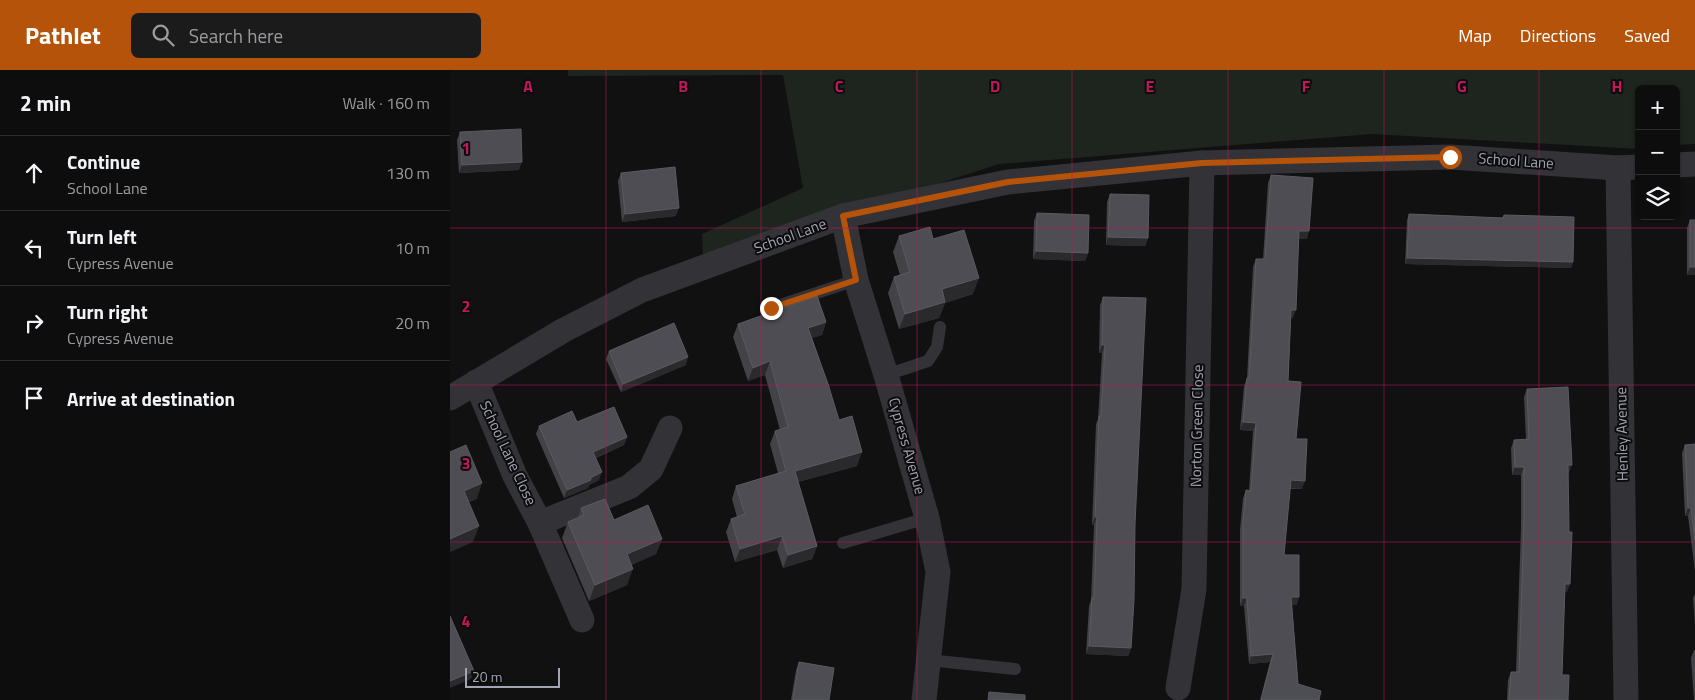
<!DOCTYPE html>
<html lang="en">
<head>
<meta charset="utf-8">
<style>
	body { margin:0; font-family:"Titillium Web",sans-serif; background:#1b1b1c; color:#f1f3f6 }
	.controls { position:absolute; right:15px; top:15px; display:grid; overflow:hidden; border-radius:8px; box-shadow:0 1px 4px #0004 }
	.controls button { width:45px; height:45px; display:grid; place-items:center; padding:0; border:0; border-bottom:1px solid #2d2d2e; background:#0d0d0e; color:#f1f3f6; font:25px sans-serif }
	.scale { position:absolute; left:15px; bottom:12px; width:95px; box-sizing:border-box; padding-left:5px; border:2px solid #a2a5b3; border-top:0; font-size:14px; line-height:18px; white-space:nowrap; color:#a2a5b3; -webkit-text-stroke:4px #0c0c0d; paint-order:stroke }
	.stop { position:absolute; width:15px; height:15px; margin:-11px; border:4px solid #b45309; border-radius:50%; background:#fff }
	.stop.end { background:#b45309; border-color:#fff; box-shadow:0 1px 5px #0008 }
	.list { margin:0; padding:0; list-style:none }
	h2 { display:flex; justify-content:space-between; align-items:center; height:65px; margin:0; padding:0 20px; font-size:21px }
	h2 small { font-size:16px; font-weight:400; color:#9a9c9e }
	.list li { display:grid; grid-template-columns:32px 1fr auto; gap:15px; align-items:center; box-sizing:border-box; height:75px; padding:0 20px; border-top:1px solid #2d2d2e }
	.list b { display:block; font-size:19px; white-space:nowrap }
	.list p { margin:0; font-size:16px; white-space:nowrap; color:#9a9c9e }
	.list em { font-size:16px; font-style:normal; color:#9a9c9e }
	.icon { flex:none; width:28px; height:28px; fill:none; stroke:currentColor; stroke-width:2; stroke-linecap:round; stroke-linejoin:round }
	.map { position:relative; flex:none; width:1245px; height:630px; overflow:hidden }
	header { display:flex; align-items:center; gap:30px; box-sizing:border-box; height:70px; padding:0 25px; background:#b45309; color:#fff }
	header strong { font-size:24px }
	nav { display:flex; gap:28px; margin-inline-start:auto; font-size:18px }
	.search { width:350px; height:45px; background:#1b1b1c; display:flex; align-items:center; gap:12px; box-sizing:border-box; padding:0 18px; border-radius:8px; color:#9a9c9e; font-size:19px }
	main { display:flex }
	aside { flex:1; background:#0d0d0e }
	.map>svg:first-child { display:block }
	.green { fill:#1d251e }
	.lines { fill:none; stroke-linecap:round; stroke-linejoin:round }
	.lane { stroke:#323237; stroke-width:12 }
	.street { stroke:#323237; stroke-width:25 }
	.wall { fill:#424247 }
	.shaded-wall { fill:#2a2a2d }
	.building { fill:#4d4d53; stroke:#5a5b62 }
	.route { stroke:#b45309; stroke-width:6 }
	.grid { fill:none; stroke:#c2185b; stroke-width:1; stroke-opacity:0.55 }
	.labels { text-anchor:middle; stroke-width:4; stroke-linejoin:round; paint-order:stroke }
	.street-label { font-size:15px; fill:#a2a5b3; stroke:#0c0c0d }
	.grid-label { font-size:16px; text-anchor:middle; font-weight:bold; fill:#c2185b; stroke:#0c0c0d; stroke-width:4; stroke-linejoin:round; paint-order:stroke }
</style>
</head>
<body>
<header>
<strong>Pathlet</strong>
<div class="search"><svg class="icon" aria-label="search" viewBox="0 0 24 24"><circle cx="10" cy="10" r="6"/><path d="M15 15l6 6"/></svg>Search here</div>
<nav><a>Map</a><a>Directions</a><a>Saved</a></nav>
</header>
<main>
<aside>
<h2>2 min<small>Walk · 160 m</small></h2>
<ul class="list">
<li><svg class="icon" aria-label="ahead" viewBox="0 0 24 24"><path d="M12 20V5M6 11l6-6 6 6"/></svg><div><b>Continue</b><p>School Lane</p></div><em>130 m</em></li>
<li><svg class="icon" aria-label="left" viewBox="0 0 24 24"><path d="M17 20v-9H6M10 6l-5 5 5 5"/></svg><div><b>Turn left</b><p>Cypress Avenue</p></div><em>10 m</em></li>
<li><svg class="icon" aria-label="right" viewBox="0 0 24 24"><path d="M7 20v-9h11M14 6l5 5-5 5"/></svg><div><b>Turn right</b><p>Cypress Avenue</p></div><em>20 m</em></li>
<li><svg class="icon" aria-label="arrive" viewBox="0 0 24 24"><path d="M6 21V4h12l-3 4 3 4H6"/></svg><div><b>Arrive at destination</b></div></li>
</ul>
</aside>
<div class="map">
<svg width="1245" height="630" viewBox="0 0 1245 630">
	<rect width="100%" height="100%" fill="#111112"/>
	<polygon class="green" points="118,0 1245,0 1245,74 1226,75 1226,19 1189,19 1189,79 922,64 549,94 253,190 252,164 353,118 333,5 118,6"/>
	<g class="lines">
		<g class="lane">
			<polyline points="321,238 406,210"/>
			<polyline points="436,305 478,291 487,277 490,257"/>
			<polyline points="393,473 477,448"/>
			<polyline points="478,590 565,599"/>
		</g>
		<g class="street">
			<polyline points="1226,95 1245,94"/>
			<polyline points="1168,98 1176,630"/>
			<polyline points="393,146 406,210 436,305 477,448 488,502 474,630"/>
			<polyline points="26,312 65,406 90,453 132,550"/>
			<polyline points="0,328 114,260 192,220 393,146 558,112 752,93 1000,87 1168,98 1189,97"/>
			<polyline points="90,453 179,417 201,399 220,358"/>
			<polyline points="728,618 744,519 752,93"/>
		</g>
	</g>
	<g class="wall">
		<polygon points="10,62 69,100 9,103 7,70"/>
		<polygon points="171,103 226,146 172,152 168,111"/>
		<polygon points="821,105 857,169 848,169 843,248 841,248 838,311 846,369 852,419 840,419 834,485 847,535 842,535 848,614 869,630 810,630 820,592 799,594 794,536 790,536 790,460 793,428 796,420 799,420 803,361 790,360 794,316 797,308 803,197 806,189 813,189 818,113"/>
		<polygon points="660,124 698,168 695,176 656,175 657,132"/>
		<polygon points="587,143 638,183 635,191 583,189 584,151"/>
		<polygon points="959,144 1052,148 1054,145 1123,192 1121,198 955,194 957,150"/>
		<polygon points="1240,150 1245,150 1245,205 1237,205 1237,158"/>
		<polygon points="449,166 483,169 523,224 495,233 489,248 449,259 438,223 444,207 450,205 443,182"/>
		<polygon points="653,227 685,454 681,578 678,586 636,584 639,536 641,530 644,455 642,455 646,354 648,349 652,283 649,283 650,235"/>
		<polygon points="376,252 372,265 362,268 389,350 407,396 348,412 367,476 362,489 333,498 327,480 285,492 276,462 281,449 287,447 282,429 286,416 328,403 320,374 325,361 330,360 315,305 298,311 283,267 288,254"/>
		<polygon points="159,281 236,295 171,322 156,289"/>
		<polygon points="1077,319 1119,403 1118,403 1117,522 1115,522 1112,605 1118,630 1057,630 1058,610 1061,602 1066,602 1071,458 1071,405 1062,405 1061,378 1064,370 1076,369 1074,327"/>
		<polygon points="127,352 177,367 174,375 146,388 149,410 139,415 138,418 114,428 86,364 89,356"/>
		<polygon points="1245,374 1245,501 1238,446 1235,446 1232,383 1235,375"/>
		<polygon points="131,438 164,450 212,469 206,484 181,495 177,515 139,531 112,468 118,452 128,448"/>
		<polygon points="1245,524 1245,555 1243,528"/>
		<polygon points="1244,580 1245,580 1245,630 1244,630 1241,588"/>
		<polygon points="349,592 379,630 341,630 346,600"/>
	</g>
	<g class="shaded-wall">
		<polygon points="72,92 69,100 9,103 12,95"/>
		<polygon points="229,138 226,146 172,152 175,144"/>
		<polygon points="849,161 859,161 857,169 846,169"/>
		<polygon points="658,167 698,168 695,176 656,175"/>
		<polygon points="586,181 638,183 635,191 583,189"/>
		<polygon points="957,188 1123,192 1121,198 955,194"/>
		<polygon points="1240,197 1245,197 1245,205 1237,205"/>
		<polygon points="529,208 523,224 495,233 489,248 449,259 455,244 492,219"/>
		<polygon points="841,240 846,240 843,248 838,248"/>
		<polygon points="376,252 372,265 353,271 358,258"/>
		<polygon points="652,275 655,275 652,283 649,283"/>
		<polygon points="238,287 236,295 171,322 173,314"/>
		<polygon points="320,291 315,305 298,311 303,298"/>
		<polygon points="793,352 806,353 803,361 790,360"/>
		<polygon points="177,367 174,375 140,390 143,382"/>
		<polygon points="412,382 407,396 340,414 345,401"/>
		<polygon points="1118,395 1122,395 1119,403 1115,403"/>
		<polygon points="1065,397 1074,397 1071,405 1062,405"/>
		<polygon points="152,402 149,410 139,415 138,418 114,428 117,420 140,408"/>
		<polygon points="841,410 855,411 852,419 838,418"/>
		<polygon points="32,413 27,429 8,437 14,421"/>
		<polygon points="1238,438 1241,438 1238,446 1235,446"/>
		<polygon points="645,447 647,447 644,455 642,455"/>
		<polygon points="29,456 23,472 0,482 0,469"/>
		<polygon points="332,466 327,480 285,492 290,479"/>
		<polygon points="212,469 206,484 171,500 177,484"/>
		<polygon points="367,476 362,489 333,498 338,485"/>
		<polygon points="183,499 177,515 139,531 145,515"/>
		<polygon points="1115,514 1120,514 1117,522 1112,522"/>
		<polygon points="841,527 849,527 847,535 839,535"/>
		<polygon points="793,528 797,528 794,536 790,536"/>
		<polygon points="639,576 681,578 678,586 636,584"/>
		<polygon points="823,584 820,592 799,594 801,586"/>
		<polygon points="24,601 21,609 0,618 0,611"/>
	</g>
	<g class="building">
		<polygon points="71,59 72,92 12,95 10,62"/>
		<polygon points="225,97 229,138 175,144 171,103"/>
		<polygon points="821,105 863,108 859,161 849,161 846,240 841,240 838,311 851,312 846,369 857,369 855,411 841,410 834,485 849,485 849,527 841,527 848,614 871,621 869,630 811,630 823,584 801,586 797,528 793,528 793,452 796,420 801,421 806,353 793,352 797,308 799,308 806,189 815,189"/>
		<polygon points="660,124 699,125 698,168 658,167"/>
		<polygon points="587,143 639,145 638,183 586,181"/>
		<polygon points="959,144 1053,148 1054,145 1124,147 1123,192 957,188"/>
		<rect x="1240" y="150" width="5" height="47"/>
		<polygon points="480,157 483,169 514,160 529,208 492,219 495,232 455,244 444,207 460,202 449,166"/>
		<polygon points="367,226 376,252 358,258 378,314 389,350 402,346 412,382 345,401 367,476 338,485 332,466 290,479 281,449 295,444 286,416 336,401 325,361 338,357 320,291 303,298 288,254"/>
		<polygon points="653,227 696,228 685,454 684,530 681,578 639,576 642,528 644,528 647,447 645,447 649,346 651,346 655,275 652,275"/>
		<polygon points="224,253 238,287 173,314 159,281"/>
		<polygon points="1118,317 1122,395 1118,395 1119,462 1122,462 1120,514 1115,514 1112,605 1119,605 1118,630 1059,630 1061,602 1069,602 1074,450 1074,397 1065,397 1064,370 1079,369 1077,319"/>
		<polygon points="164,337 177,367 143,382 152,402 140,408 141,410 117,420 89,356 122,341 127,352"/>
		<polygon points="1245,374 1245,470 1241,438 1238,438 1235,375"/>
		<polygon points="16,375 32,413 14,421 29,456 0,469 0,382"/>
		<polygon points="155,429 164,450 198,435 212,469 177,484 183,499 145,515 118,452 134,445 131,438"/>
		<polygon points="0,546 24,601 0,611"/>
		<polygon points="349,592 384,598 379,630 343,630"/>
		<polygon points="539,622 575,625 575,630 538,630"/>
	</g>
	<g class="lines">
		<polyline class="route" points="321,238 406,210 393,146 558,112 752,93 1000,87"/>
	</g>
	<path class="grid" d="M156,0v630M311,0v630M467,0v630M622,0v630M778,0v630M934,0v630M1089,0v630M0,158h1245M0,315h1245M0,472h1245"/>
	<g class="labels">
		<g class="street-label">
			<text transform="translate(1066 91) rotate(4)" y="5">School Lane</text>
			<text transform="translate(340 166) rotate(-20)" y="5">School Lane</text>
			<text transform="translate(747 356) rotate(-89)" y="5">Norton Green Close</text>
			<text transform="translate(1172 364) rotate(-91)" y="5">Henley Avenue</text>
			<text transform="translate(457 376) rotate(74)" y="5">Cypress Avenue</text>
			<text transform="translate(58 383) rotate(65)" y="5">School Lane Close</text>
		</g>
	</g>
	<g class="grid-label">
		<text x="78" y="22">A</text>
		<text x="233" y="22">B</text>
		<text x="389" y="22">C</text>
		<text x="545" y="22">D</text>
		<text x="700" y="22">E</text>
		<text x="856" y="22">F</text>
		<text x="1012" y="22">G</text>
		<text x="1167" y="22">H</text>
		<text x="16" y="84">1</text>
		<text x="16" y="242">2</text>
		<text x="16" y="399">3</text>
		<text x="16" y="557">4</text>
	</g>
</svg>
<div class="controls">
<button>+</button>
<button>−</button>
<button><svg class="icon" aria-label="layers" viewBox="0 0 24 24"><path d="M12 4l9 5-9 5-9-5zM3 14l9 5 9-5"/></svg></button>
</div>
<div class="scale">20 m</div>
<div class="stop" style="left:1000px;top:87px"></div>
<div class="stop end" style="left:321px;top:238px"></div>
</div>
</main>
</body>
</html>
